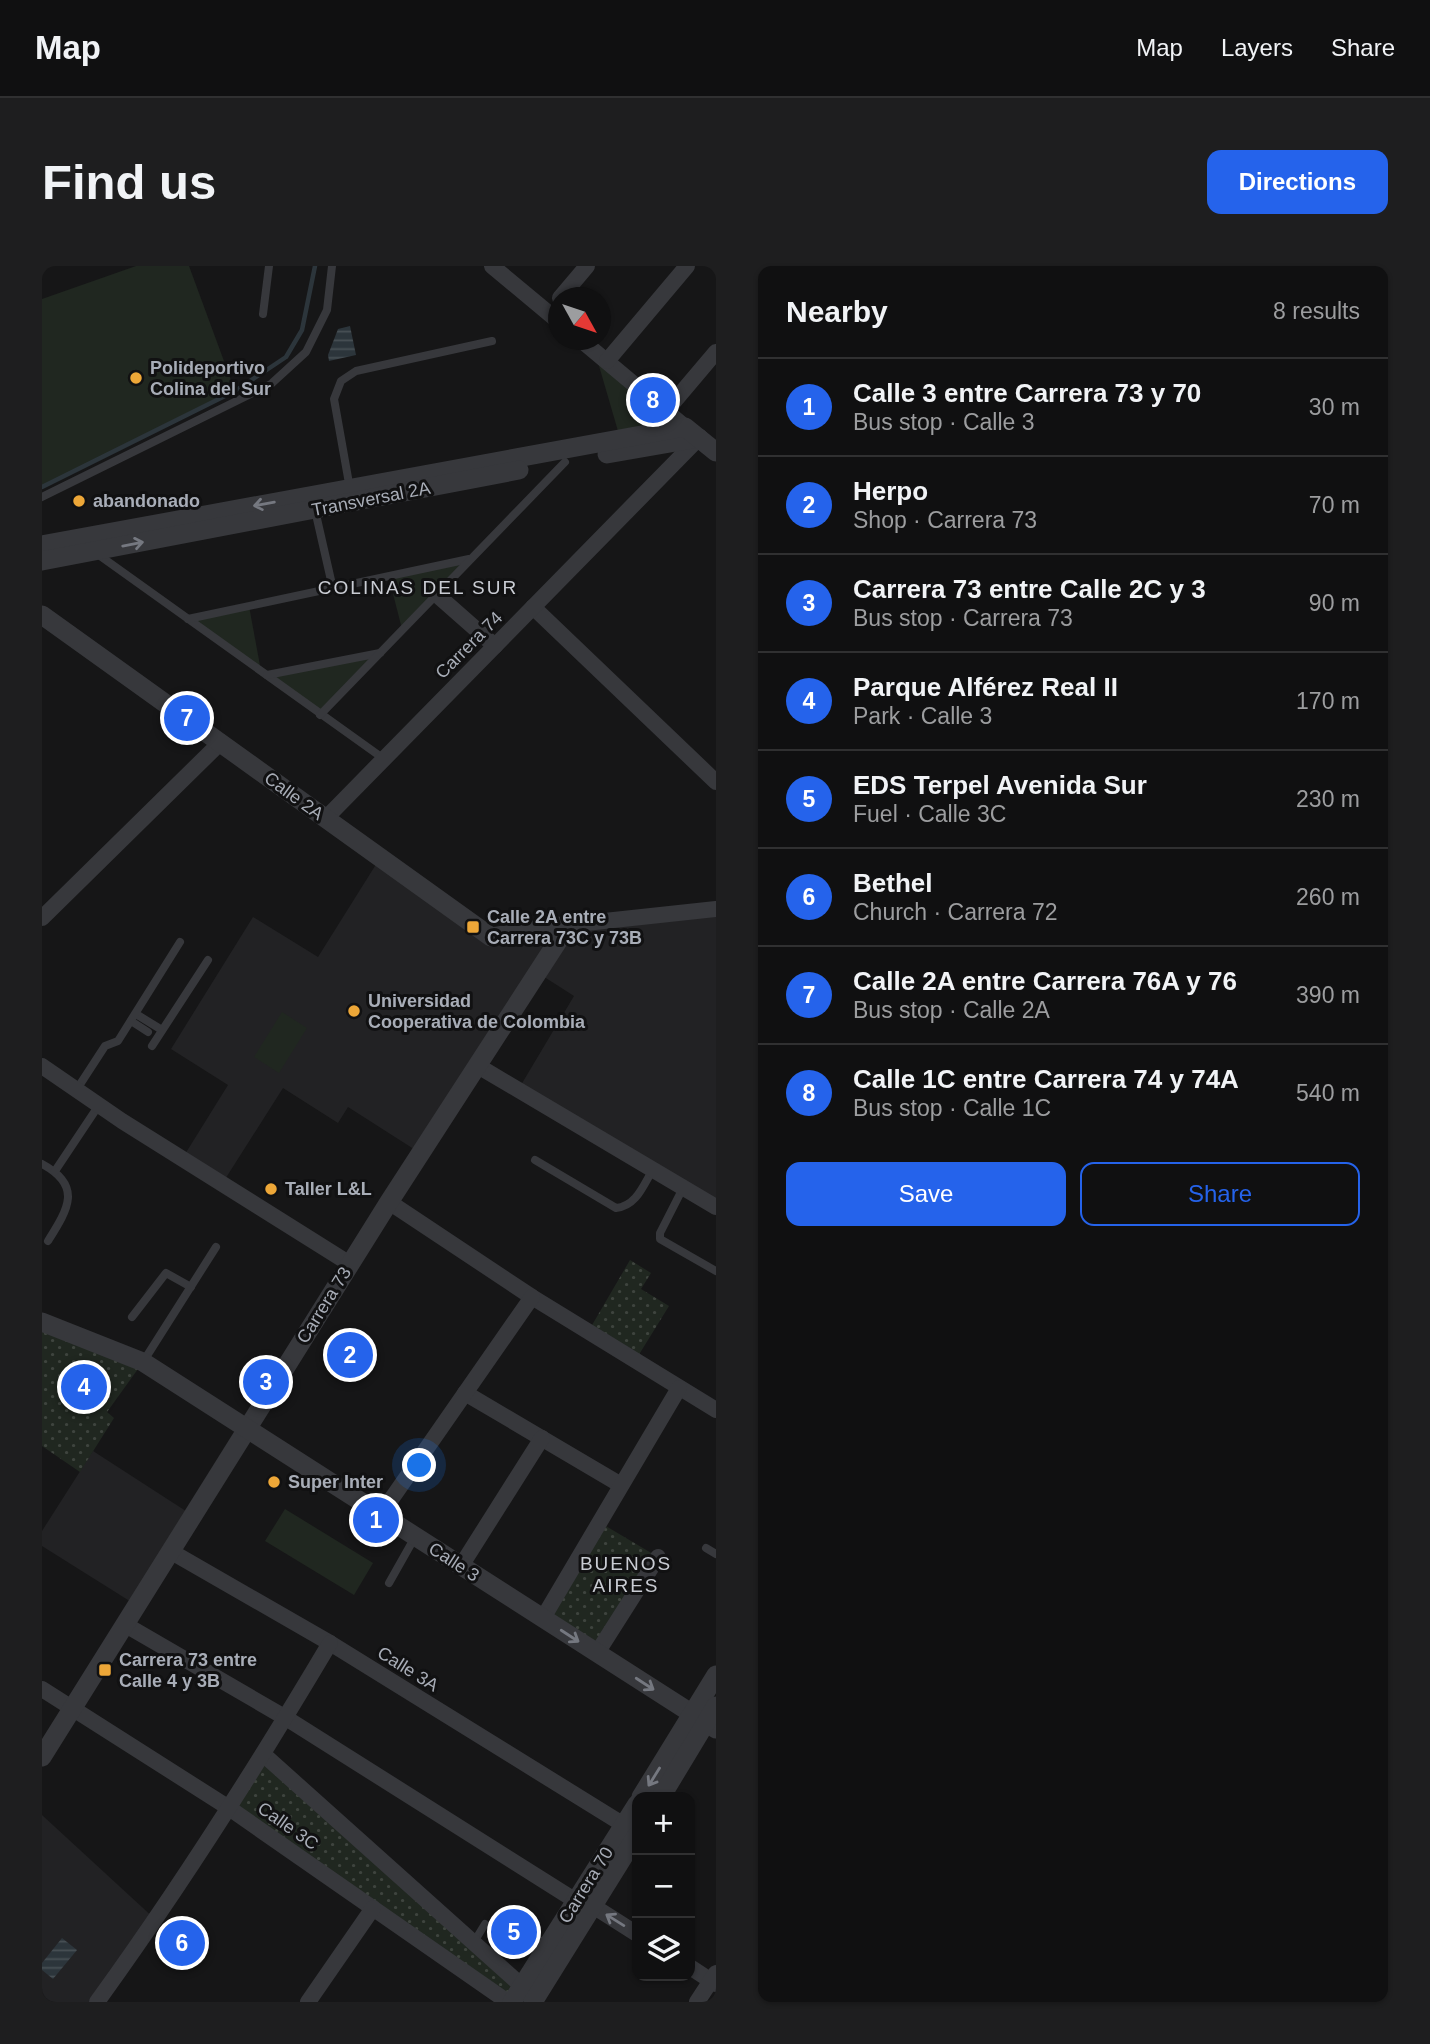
<!DOCTYPE html>
<html lang="en">
<head>
<meta charset="utf-8">
<style>
	body { margin:0; font-family:Helvetica,sans-serif; background:#1e1e1f; color:#f1f3f6 }
	.controls { position:absolute; right:21px; bottom:21px; display:grid; overflow:hidden; border-radius:14px; box-shadow:0 2px 5px #0004 }
	.controls button { width:63px; height:63px; display:grid; place-items:center; padding:0; border:0; border-bottom:2px solid #303031; background:#101011; color:#f1f3f6; font:35px sans-serif }
	.compass { position:absolute; left:506px; top:21px; width:63px; height:63px; border-radius:50%; background:#101011; box-shadow:0 2px 5px #0004; rotate:130deg }
	.you { position:absolute; left:378px; top:1200px; width:24px; height:24px; margin:-18px; border:5px solid #fff; border-radius:50%; background:#1a73e8; box-shadow:0 0 0 10px #1a73e833 }
	.badge { display:grid; place-items:center; width:46px; height:46px; border-radius:50%; background:#2563eb; color:#fff; font-size:23px; font-weight:700 }
	.pin { position:absolute; translate:-50% -50%; border:4px solid #fff; box-shadow:0 2px 7px #0006 }
	.list { margin:0; padding:0; list-style:none }
	h2 { display:flex; justify-content:space-between; align-items:center; height:91px; margin:0; padding:0 28px; font-size:30px }
	h2 small { font-size:23px; font-weight:400; color:#9c9d9f }
	.list li { display:grid; grid-template-columns:46px 1fr auto; gap:21px; align-items:center; box-sizing:border-box; height:98px; padding:0 28px; border-top:2px solid #303031 }
	.list b { display:block; font-size:26px; white-space:nowrap }
	.list p { margin:0; font-size:23px; white-space:nowrap; color:#9c9d9f }
	.list em { font-size:23px; font-style:normal; color:#9c9d9f }
	.actions { display:flex; gap:14px; padding:21px 28px }
	.actions a { flex:1; padding:16px 0; border:2px solid #2563eb; border-radius:14px; text-align:center; font-size:24px; color:#2563eb }
	.actions .main { background:#2563eb; color:#fff }
	.icon { flex:none; width:38px; height:38px; fill:none; stroke:currentColor; stroke-width:2; stroke-linecap:round; stroke-linejoin:round }
	.map { position:relative; flex:none; width:674px; height:1736px; overflow:hidden; border-radius:14px }
	header { display:flex; align-items:center; gap:42px; box-sizing:border-box; height:98px; padding:0 35px; background:#101011; border-bottom:2px solid #303031 }
	header strong { font-size:33px }
	nav { display:flex; gap:38px; margin-inline-start:auto; font-size:24px }
	.intro { display:flex; align-items:center; justify-content:space-between; box-sizing:border-box; height:168px; padding:0 42px }
	h1 { margin:0; font-size:49px }
	.button { padding:18px 32px; border-radius:14px; background:#2563eb; color:#fff; font-size:24px; font-weight:700 }
	main { display:flex; gap:42px; padding:0 42px }
	aside { flex:1; background:#101011; border-radius:14px; box-shadow:0 2px 5px #0004 }
	.map>svg:first-child { display:block }
	.built { fill:#222224 }
	.grass { fill:#202720 }
	.park { fill:url(#park-dots) }
	.water { fill:url(#water-rules) }
	.lines { fill:none; stroke-linecap:round; stroke-linejoin:round }
	.stream { stroke:#2c353b; stroke-width:4.5 }
	.service { stroke:#37383c; stroke-width:8 }
	.minor { stroke:#37383c; stroke-width:16 }
	.tertiary { stroke:#37383c; stroke-width:19 }
	.oneway { stroke:#757880 }
	.poi-dot { fill:#eda738; stroke:#111112; stroke-width:2.5 }
	.labels { text-anchor:middle; stroke-width:6; stroke-linejoin:round; paint-order:stroke }
	.poi-label { font-size:18px; font-weight:bold; fill:#a8adb7; stroke:#111112; text-anchor:start }
	.street-label { font-size:18px; fill:#a8adb7; stroke:#111112 }
	.neighbourhood-label { font-size:19px; letter-spacing:2px; fill:#c9ccd3; stroke:#111112 }
</style>
</head>
<body>
<header>
<strong>Map</strong>
<nav><a>Map</a><a>Layers</a><a>Share</a></nav>
</header>
<div class="intro"><h1>Find us</h1><a class="button">Directions</a></div>
<main>
<div class="map">
<svg width="674" height="1736" viewBox="0 0 674 1736">
	<defs>
		<pattern id="park-dots" width="8" height="8" patternUnits="userSpaceOnUse" patternTransform="scale(1.75)"><rect width="8" height="8" fill="#202720"/><path d="M2 2h.1M6 6h.1" fill="none" stroke="#3e443e" stroke-width="1.8" stroke-linecap="round"/></pattern>
		<pattern id="water-rules" width="6" height="5" patternUnits="userSpaceOnUse" patternTransform="scale(1.75)"><rect width="6" height="5" fill="#2c353b"/><path d="M0 2.5h6" fill="none" stroke="#485055"/></pattern>
	</defs>
	<rect width="100%" height="100%" fill="#161617"/>
	<g class="built">
		<polygon points="338,592 449,671 674,643 674,941 476,824 532,730 496,707 378,887 306,841 296,857 241,822 180,918 140,893 186,819 129,783 211,651 276,691"/>
		<polygon points="51,1185 150,1249 94,1339 0,1280 0,1265"/>
		<polygon points="0,1549 114,1654 55,1736 0,1736"/>
	</g>
	<g class="grass">
		<polygon points="94,0 147,0 193,125 0,221 0,33"/>
		<polygon points="553,86 643,161 578,172"/>
		<polygon points="429,293 360,363 347,312"/>
		<polygon points="207,340 219,405 146,353"/>
		<polygon points="338,387 278,449 225,409"/>
		<polygon points="240,746 265,762 237,807 212,791"/>
		<polygon points="243,1243 331,1297 312,1329 223,1275"/>
	</g>
	<g class="park">
		<polygon points="588,994 609,1007 599,1023 627,1040 593,1095 546,1066"/>
		<polygon points="0,1056 101,1096 65,1146 72,1152 38,1206 0,1180"/>
		<polygon points="557,1256 616,1291 555,1387 501,1352"/>
		<polygon points="221,1488 480,1720 470,1736 187,1542"/>
	</g>
	<g class="water">
		<polygon points="308,60 314,89 287,95 286,89 296,63"/>
		<polygon points="20,1672 35,1684 11,1713 0,1704 0,1697"/>
	</g>
	<g class="lines">
		<polyline class="stream" points="0,221 193,125 244,91 260,64 273,0"/>
		<g class="service">
			<polyline points="221,48 227,0"/>
			<polyline points="308,223 292,133 299,115 314,105 450,75"/>
			<polyline points="0,231 229,118 264,86 285,44 290,0"/>
			<polyline points="273,244 291,323"/>
			<polyline points="54,287 342,493"/>
			<polyline points="146,353 427,293"/>
			<polyline points="225,409 338,387"/>
			<polyline points="278,449 523,196"/>
			<polyline points="94,748 120,764"/>
			<polyline points="89,755 106,766"/>
			<polyline points="110,780 166,694"/>
			<polyline points="35,823 63,780 76,775 138,676"/>
			<path d="M493,894l81,48c20,-2 27,-22 36,-37"/>
			<path d="M0,898c41,22 26,45 6,77"/>
			<polyline points="13,905 57,839"/>
			<polyline points="641,922 618,967 618,973 674,1005"/>
			<polyline points="90,1051 124,1007 149,1021"/>
			<polyline points="101,1096 174,981"/>
			<polyline points="664,1282 674,1288"/>
			<polyline points="347,1317 373,1271"/>
			<polyline points="455,1654 465,1661"/>
			<polyline points="480,1671 508,1677"/>
			<polyline points="432,1676 443,1658"/>
		</g>
		<g class="minor">
			<polyline points="450,0 516,55"/>
			<polyline points="518,32 545,0"/>
			<polyline points="539,74 643,161"/>
			<polyline points="565,95 645,0"/>
			<polyline points="624,145 674,86"/>
			<polyline points="394,328 453,380"/>
			<polyline points="491,341 674,516"/>
			<polyline points="284,552 657,172"/>
			<polyline points="0,652 179,476"/>
			<polyline points="516,660 674,643"/>
			<polyline points="0,800 80,855 308,998"/>
			<polyline points="436,800 674,941"/>
			<polyline points="347,936 490,1031 674,1144"/>
			<polyline points="423,1127 579,1219"/>
			<polyline points="339,1248 490,1031"/>
			<polyline points="128,1285 288,1377 582,1559"/>
			<polyline points="419,1300 500,1172"/>
			<polyline points="501,1352 637,1122"/>
			<polyline points="82,1358 244,1452 534,1635"/>
			<polyline points="555,1387 616,1291"/>
			<polyline points="0,1423 187,1542 466,1736"/>
			<polyline points="221,1488 480,1720"/>
			<polyline points="551,1640 595,1668"/>
			<polyline points="648,1701 674,1718"/>
			<path d="M55,1736c84,-116 160,-236 233,-359"/>
			<polyline points="266,1736 331,1642"/>
			<polyline points="655,1736 674,1707"/>
		</g>
		<g class="tertiary">
			<polyline points="565,188 657,172"/>
			<polyline points="0,279 643,161 674,186"/>
			<polyline points="0,295 477,204"/>
			<polyline points="0,349 449,671 516,660 516,675 347,936 0,1491"/>
			<polyline points="0,1056 101,1096 674,1463"/>
			<polyline points="599,1531 674,1409"/>
			<polyline points="619,1531 674,1440"/>
			<polyline points="470,1736 595,1538"/>
			<polyline points="491,1736 595,1569"/>
		</g>
	</g>
	<defs><path id="oneway-shaft" d="M-6 0H5M1.5-3L5.5 0L1.5 3" fill="none" stroke-width="1.6" stroke-linecap="round" stroke-linejoin="round" transform="scale(1.75)"/></defs>
	<g class="oneway">
		<use href="#oneway-shaft" transform="translate(222 238) rotate(170)"/>
		<use href="#oneway-shaft" transform="translate(91 278) rotate(-11)"/>
		<use href="#oneway-shaft" transform="translate(528 1370) rotate(33)"/>
		<use href="#oneway-shaft" transform="translate(603 1418) rotate(33)"/>
		<use href="#oneway-shaft" transform="translate(612 1511) rotate(122)"/>
		<use href="#oneway-shaft" transform="translate(573 1654) rotate(-148)"/>
	</g>
	<g class="poi-dot">
		<circle cx="94" cy="112" r="7"/>
		<circle cx="37" cy="235" r="7"/>
		<rect x="424" y="654" width="14" height="14" rx="3.5"/>
		<circle cx="312" cy="745" r="7"/>
		<circle cx="229" cy="923" r="7"/>
		<circle cx="232" cy="1216" r="7"/>
		<rect x="56" y="1397" width="14" height="14" rx="3.5"/>
	</g>
	<g class="labels">
		<g class="poi-label">
			<text x="108" y="108">Polideportivo<tspan x="108" dy="21">Colina del Sur</tspan></text>
			<text x="51" y="241">abandonado</text>
			<text x="445" y="657">Calle 2A entre<tspan x="445" dy="21">Carrera 73C y 73B</tspan></text>
			<text x="326" y="741">Universidad<tspan x="326" dy="21">Cooperativa de Colombia</tspan></text>
			<text x="243" y="929">Taller L&amp;L</text>
			<text x="246" y="1222">Super Inter</text>
			<text x="77" y="1400">Carrera 73 entre<tspan x="77" dy="21">Calle 4 y 3B</tspan></text>
		</g>
		<g class="street-label">
			<text transform="translate(329 233) rotate(-11)" y="6">Transversal 2A</text>
			<text transform="translate(427 379) rotate(-45)" y="6">Carrera 74</text>
			<text transform="translate(252 530) rotate(36)" y="6">Calle 2A</text>
			<text transform="translate(282 1039) rotate(-58)" y="6">Carrera 73</text>
			<text transform="translate(412 1296) rotate(33)" y="6">Calle 3</text>
			<text transform="translate(366 1403) rotate(32)" y="6">Calle 3A</text>
			<text transform="translate(246 1560) rotate(35)" y="6">Calle 3C</text>
			<text transform="translate(544 1619) rotate(-58)" y="6">Carrera 70</text>
		</g>
		<g class="neighbourhood-label">
			<text x="376" y="328">COLINAS DEL SUR</text>
			<text x="584" y="1304">BUENOS<tspan x="584" dy="22">AIRES</tspan></text>
		</g>
	</g>
</svg>
<div class="controls">
<button>+</button>
<button>−</button>
<button><svg class="icon" aria-label="layers" viewBox="0 0 24 24"><path d="M12 4l9 5-9 5-9-5zM3 14l9 5 9-5"/></svg></button>
</div>
<svg class="compass" viewBox="-18 -18 36 36"><path d="M0-13l5 13h-10z" fill="#e53935"/><path d="M0 13l5-13h-10z" fill="#9c9d9f"/></svg>
<div class="you"></div>
<div class="pin badge" style="left:334px;top:1254px">1</div>
<div class="pin badge" style="left:308px;top:1089px">2</div>
<div class="pin badge" style="left:224px;top:1116px">3</div>
<div class="pin badge" style="left:42px;top:1121px">4</div>
<div class="pin badge" style="left:472px;top:1666px">5</div>
<div class="pin badge" style="left:140px;top:1677px">6</div>
<div class="pin badge" style="left:145px;top:452px">7</div>
<div class="pin badge" style="left:611px;top:134px">8</div>
</div>
<aside>
<h2>Nearby<small>8 results</small></h2>
<ul class="list">
<li><span class="badge">1</span><div><b>Calle 3 entre Carrera 73 y 70</b><p>Bus stop · Calle 3</p></div><em>30 m</em></li>
<li><span class="badge">2</span><div><b>Herpo</b><p>Shop · Carrera 73</p></div><em>70 m</em></li>
<li><span class="badge">3</span><div><b>Carrera 73 entre Calle 2C y 3</b><p>Bus stop · Carrera 73</p></div><em>90 m</em></li>
<li><span class="badge">4</span><div><b>Parque Alférez Real II</b><p>Park · Calle 3</p></div><em>170 m</em></li>
<li><span class="badge">5</span><div><b>EDS Terpel Avenida Sur</b><p>Fuel · Calle 3C</p></div><em>230 m</em></li>
<li><span class="badge">6</span><div><b>Bethel</b><p>Church · Carrera 72</p></div><em>260 m</em></li>
<li><span class="badge">7</span><div><b>Calle 2A entre Carrera 76A y 76</b><p>Bus stop · Calle 2A</p></div><em>390 m</em></li>
<li><span class="badge">8</span><div><b>Calle 1C entre Carrera 74 y 74A</b><p>Bus stop · Calle 1C</p></div><em>540 m</em></li>
</ul>
<div class="actions"><a class="main">Save</a><a>Share</a></div>
</aside>
</main>
</body>
</html>
